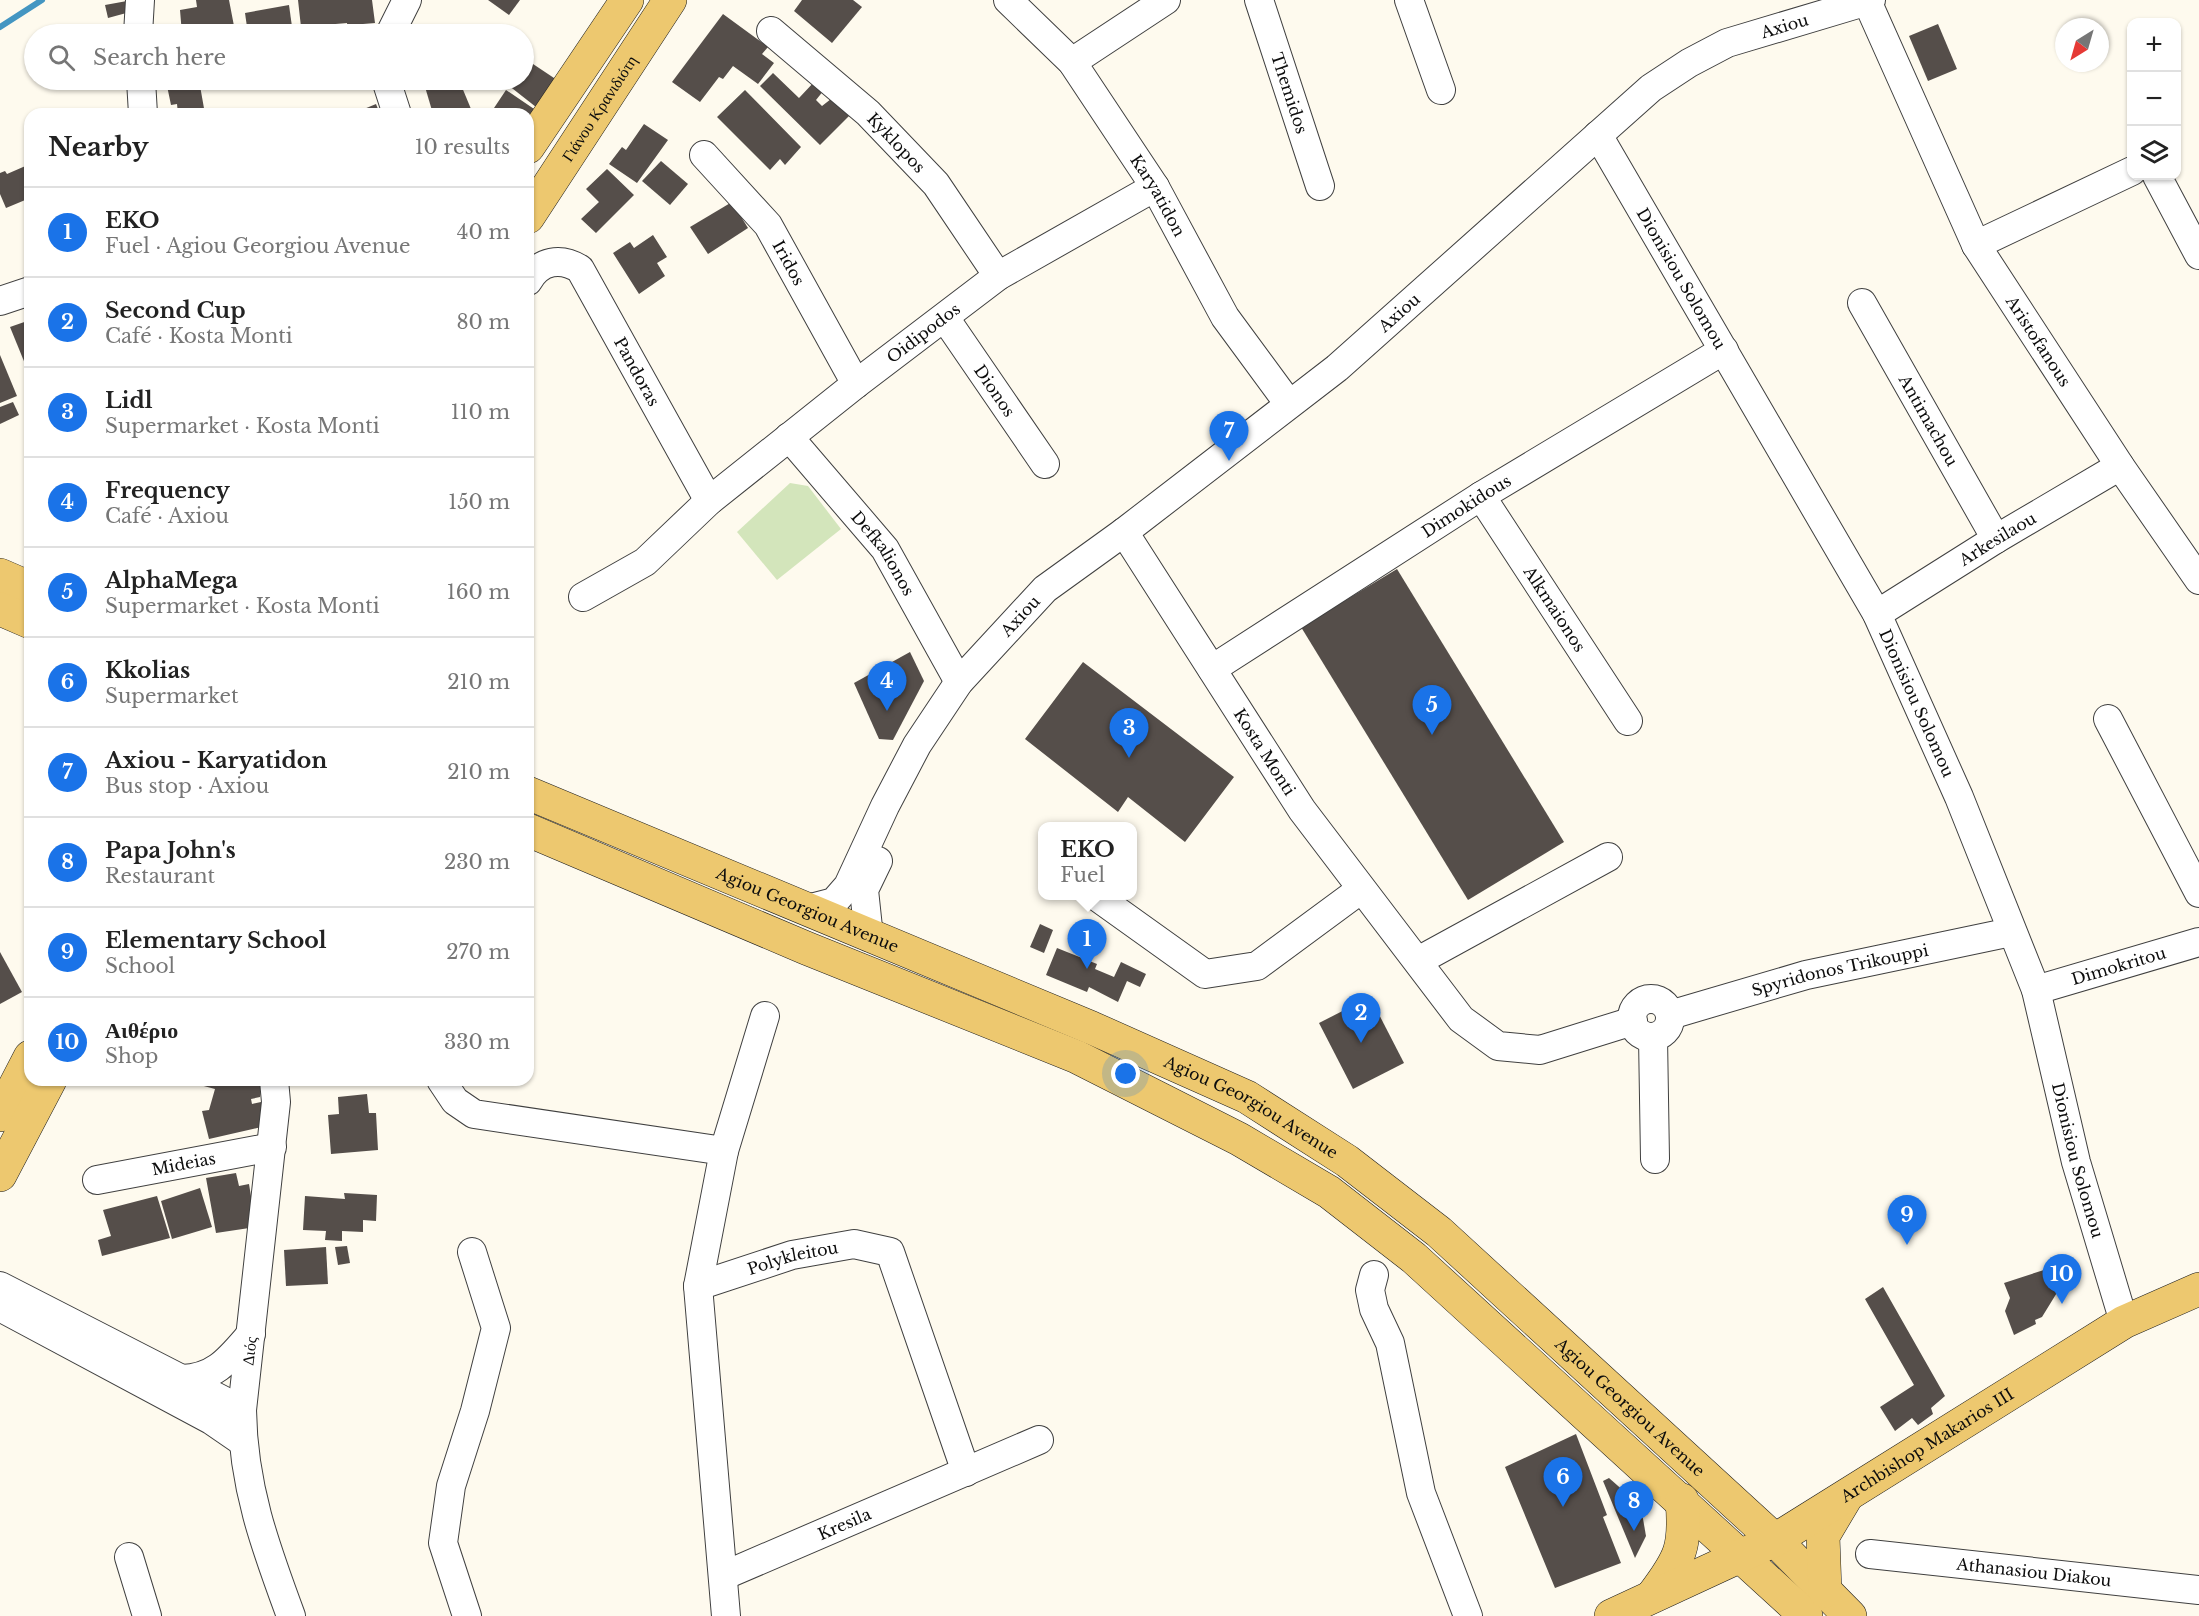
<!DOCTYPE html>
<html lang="en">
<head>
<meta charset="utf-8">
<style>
	body { margin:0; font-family:"Libre Baskerville",serif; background:#f2f2f2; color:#222 }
	.controls { position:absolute; right:18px; top:18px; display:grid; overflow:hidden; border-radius:12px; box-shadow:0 2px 4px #0004 }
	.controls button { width:54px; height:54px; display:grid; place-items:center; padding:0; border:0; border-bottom:2px solid #e0e0e0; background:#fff; color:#222; font:30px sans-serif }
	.compass { position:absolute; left:2055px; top:18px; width:54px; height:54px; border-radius:50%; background:#fff; box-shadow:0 2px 4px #0004; rotate:217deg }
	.you { position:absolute; left:1126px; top:1074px; width:21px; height:21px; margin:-15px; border:4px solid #fff; border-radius:50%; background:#1a73e8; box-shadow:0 0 0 9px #1a73e833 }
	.badge { display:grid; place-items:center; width:39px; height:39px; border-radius:50%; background:#1a73e8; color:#fff; font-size:20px; font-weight:700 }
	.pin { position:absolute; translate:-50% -50px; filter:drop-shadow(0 2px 3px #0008) }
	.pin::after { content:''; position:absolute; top:32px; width:21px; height:18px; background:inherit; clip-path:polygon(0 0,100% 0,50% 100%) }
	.popup { position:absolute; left:1038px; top:822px; width:99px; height:78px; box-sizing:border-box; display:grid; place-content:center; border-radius:12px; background:#fff; filter:drop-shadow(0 2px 4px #0005); font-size:20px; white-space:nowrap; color:#767676 }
	.popup b { font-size:22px; color:#222 }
	.popup::after { content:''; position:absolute; left:50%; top:100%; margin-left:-12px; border:12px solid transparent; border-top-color:#fff }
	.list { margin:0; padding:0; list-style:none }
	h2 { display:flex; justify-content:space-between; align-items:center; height:78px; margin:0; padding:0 24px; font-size:26px }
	h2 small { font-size:20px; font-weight:400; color:#767676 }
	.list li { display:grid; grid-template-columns:39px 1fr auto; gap:18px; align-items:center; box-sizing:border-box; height:90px; padding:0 24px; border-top:2px solid #e0e0e0 }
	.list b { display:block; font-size:22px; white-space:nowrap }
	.list p { margin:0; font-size:20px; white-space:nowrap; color:#767676 }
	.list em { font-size:20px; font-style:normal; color:#767676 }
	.icon { flex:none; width:33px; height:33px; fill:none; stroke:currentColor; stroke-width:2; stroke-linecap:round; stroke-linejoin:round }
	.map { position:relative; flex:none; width:2199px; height:1616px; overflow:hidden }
	.search { position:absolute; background:#fff; box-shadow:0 2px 4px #0004; left:24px; top:24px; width:510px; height:66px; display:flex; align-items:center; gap:15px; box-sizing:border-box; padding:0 21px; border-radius:33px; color:#767676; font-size:22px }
	.panel { position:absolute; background:#fff; box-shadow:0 2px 4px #0004; left:24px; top:108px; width:510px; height:978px; border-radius:18px }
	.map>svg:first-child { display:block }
	.green { fill:#d3e5bb }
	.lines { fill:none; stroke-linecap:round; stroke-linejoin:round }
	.stream { stroke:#4496c2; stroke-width:6 }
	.building { fill:#554e4a }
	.minor-casing { stroke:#404040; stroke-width:30 }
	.major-casing { stroke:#1e1e1e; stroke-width:34 }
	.minor { stroke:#fff; stroke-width:28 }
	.major { stroke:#edc86f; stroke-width:33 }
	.labels { text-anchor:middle; stroke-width:6; stroke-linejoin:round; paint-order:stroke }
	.street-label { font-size:16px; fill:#0d0d0d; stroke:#fff }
</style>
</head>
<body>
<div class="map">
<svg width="2199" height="1616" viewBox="0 0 2199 1616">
	<rect width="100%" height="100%" fill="#fefaee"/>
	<polygon class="green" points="790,483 808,486 841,529 777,580 737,532"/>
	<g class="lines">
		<polyline class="stream" points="0,27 42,0"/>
	</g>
	<g class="building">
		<polygon points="196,0 229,0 234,26 226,27 227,34 182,34 180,10 197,7"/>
		<polygon points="298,0 372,0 375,23 363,24 364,34 348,34 347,23 301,27"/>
		<polygon points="488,0 520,0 509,15"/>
		<polygon points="802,0 853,0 862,7 832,43 794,11"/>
		<polygon points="127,1 130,12 108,18 105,5"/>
		<polygon points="289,5 293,34 248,34 245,13"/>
		<polygon points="723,14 768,47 762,54 774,63 758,84 733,66 723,79 719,77 700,102 672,82"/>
		<polygon points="1938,24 1957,69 1928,81 1909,36"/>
		<polygon points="527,60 557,80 536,107 508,85 512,80 524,80 524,65"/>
		<polygon points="773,73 799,98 815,81 824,90 816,100 822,106 831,99 849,116 820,145 760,86"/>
		<polygon points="175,80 199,80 205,114 178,114 177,104 171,105 166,81"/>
		<polygon points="317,80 370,80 371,85 337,88 336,84 317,86"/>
		<polygon points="423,80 459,80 471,109 457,114 433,114"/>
		<polygon points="506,90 537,111 528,122 528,114 490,114"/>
		<polygon points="745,90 801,147 785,165 780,159 770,170 717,117"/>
		<polygon points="376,104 380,114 352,114"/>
		<polygon points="644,124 668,140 637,183 609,164 622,147 626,150"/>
		<polygon points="661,161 688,184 670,205 642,181"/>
		<polygon points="30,164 30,198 6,208 0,194 0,173 5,171 7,174"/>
		<polygon points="607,169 634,195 596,233 581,219 599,202 586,189"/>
		<polygon points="732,202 748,228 708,254 690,227"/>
		<polygon points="653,235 667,257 657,263 665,276 639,294 613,253 630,242 634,248"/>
		<polygon points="30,320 30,376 10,327"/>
		<polygon points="0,355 17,396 0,403"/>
		<polygon points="13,402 19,415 0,424 0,407"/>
		<polygon points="1397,569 1564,842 1468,900 1301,627"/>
		<polygon points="910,652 924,681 893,740 879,739 854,683"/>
		<polygon points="1083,662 1234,777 1185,842 1128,797 1118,812 1025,739"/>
		<polygon points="1040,924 1053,930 1044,953 1030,947"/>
		<polygon points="1057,948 1097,964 1095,969 1114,977 1121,962 1146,974 1140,987 1127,981 1118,1002 1089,987 1087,992 1046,975"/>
		<polygon points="0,952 22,992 0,1004"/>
		<polygon points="1370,997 1404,1063 1353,1089 1319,1023"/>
		<polygon points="198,1080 263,1080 260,1097 251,1099 252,1104 261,1102 266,1126 209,1139 202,1111 209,1110 215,1089 200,1085"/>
		<polygon points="367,1094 369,1113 376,1113 378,1150 331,1154 328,1115 339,1114 338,1097"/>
		<polygon points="236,1173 239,1186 249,1184 256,1227 216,1233 206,1178"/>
		<polygon points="200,1188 212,1227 172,1239 161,1201"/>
		<polygon points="344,1193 377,1195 376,1221 363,1220 363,1232 342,1231 342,1241 325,1240 326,1231 303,1230 305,1196 345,1199"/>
		<polygon points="157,1196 170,1238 102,1256 98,1240 111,1236 103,1210"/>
		<polygon points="347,1246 350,1263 338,1265 335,1247"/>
		<polygon points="326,1247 328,1284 286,1286 284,1250"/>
		<polygon points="2050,1268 2058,1291 2042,1317 2035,1320 2036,1324 2014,1335 2005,1311 2010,1298 2004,1283"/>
		<polygon points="1883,1287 1945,1396 1931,1408 1933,1414 1918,1425 1912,1418 1895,1431 1880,1407 1914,1385 1865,1299"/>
		<polygon points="1576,1434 1607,1515 1603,1517 1621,1563 1555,1588 1505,1467"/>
		<polygon points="1609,1478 1634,1500 1642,1513 1646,1536 1635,1558 1603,1481"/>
	</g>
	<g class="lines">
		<defs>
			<g id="minor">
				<path id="s1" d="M1008,0l64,62 83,125 70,130 64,87"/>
				<path id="s2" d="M1259,0l61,186"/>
				<polyline points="1409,0 1441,90"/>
				<path id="s3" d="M1867,1l109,244 144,221 79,114"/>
				<path id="s4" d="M771,31l97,82 68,71 62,92"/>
				<polyline points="138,34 140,0"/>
				<polyline points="390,34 407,0"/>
				<polyline points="1072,62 1166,0"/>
				<polyline points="141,80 143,114"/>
				<polyline points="386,80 397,114"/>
				<path id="s5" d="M1598,135l279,479 82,183 77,193 40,172 48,160"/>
				<path id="s6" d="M704,155l64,70 88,159"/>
				<polyline points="2157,176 2199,255"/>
				<polyline points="1976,245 2132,171"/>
				<path id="s7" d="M528,281c12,-21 33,-24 52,-12l129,232"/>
				<polyline points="0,301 30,291"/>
				<path id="s8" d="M1862,303l134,236"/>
				<path id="s9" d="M945,318l100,146"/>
				<path id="s10" d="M789,437l96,112 74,133"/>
				<path id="s11" d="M1481,496l147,225"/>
				<path id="s12" d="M1124,532l178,278 159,209 37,27 42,4 93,-29"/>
				<path id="s13" d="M583,597l62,-35 64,-61 147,-117 142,-108 157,-89"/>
				<path id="s14" d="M1877,614l119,-75 124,-73"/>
				<path id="s15" d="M1212,669l269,-173 243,-146"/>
				<polyline points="2108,719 2199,893"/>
				<polyline points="1096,896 1205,974 1257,966 1360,890"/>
				<path id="s16" d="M807,909l27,-7 14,-16 37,-80 32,-61 42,-63 86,-93 79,-57 213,-164 314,-280 38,-25 38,-20 144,-43"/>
				<polyline points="869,937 864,890 878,861"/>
				<polyline points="1418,961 1608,857"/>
				<path id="s17" d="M2036,990l163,-48"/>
				<circle cx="1651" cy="1018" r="19"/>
				<path id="s18" d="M1670,1015l136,-40 205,-43"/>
				<polyline points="1653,1037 1655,1159"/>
				<path d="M274,1080l2,22 -34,308c1,76 23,136 49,206"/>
				<polyline points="441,1080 455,1101 474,1114 724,1151"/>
				<path id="s19" d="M97,1180l175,-33"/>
				<polyline points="1374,1275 1370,1290 1374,1309 1390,1343 1421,1493 1468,1616"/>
				<polyline points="0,1286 242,1410"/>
				<path id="s20" d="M698,1286l94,-31 62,-11 36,8 76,220"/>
				<polyline points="0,1307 211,1420 243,1442"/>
				<path d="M182,1379c34,-1 48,-21 69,-45"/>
				<path id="s21" d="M1870,1554l329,36"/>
				<polyline points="129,1557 147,1616"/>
				<path id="s22" d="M723,1576l316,-136"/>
				<polyline points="467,1616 443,1543 451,1486 475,1411 496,1328 472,1252"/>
				<polyline points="726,1616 698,1286 724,1151 765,1016"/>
			</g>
			<g id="major">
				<polyline points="528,147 627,0"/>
				<path id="s23" d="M528,217l142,-217"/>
				<polyline points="0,575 30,588"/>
				<polyline points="0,609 30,622"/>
				<path id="s24" d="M528,793l564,235 155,69 100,64 92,71 336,308 75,76"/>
				<polyline points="528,830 806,948 1077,1057 1239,1139 1329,1192 1414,1258 1806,1616"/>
				<polyline points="0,1115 30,1057"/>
				<polyline points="0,1175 50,1080"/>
				<polyline points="1825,1591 1823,1536 1845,1499"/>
				<path d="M1653,1595c28,-37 33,-48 29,-95"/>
				<path id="s25" d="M1611,1616l164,-76 349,-218 75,-33"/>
			</g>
		</defs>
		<use href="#minor" class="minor-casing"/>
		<use href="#major" class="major-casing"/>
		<use href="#minor" class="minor"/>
		<use href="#major" class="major"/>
	</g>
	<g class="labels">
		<g class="street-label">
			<text dy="6" stroke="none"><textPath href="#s16" startOffset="1344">Axiou</textPath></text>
			<text dy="6" stroke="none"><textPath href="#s2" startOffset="98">Themidos</textPath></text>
			<text dy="6" stroke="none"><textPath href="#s23" startOffset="130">Γιάνου Κρανιδιότη</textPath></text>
			<text dy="6" stroke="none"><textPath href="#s4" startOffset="168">Kyklopos</textPath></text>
			<text dy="6" stroke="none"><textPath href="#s1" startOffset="248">Karyatidon</textPath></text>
			<text dy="6" stroke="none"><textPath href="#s6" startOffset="138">Iridos</textPath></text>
			<text dy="6" stroke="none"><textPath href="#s5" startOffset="166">Dionisiou Solomou</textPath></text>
			<text dy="6" stroke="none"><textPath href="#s16" startOffset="858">Axiou</textPath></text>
			<text dy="6" stroke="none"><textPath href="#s13" startOffset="432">Oidipodos</textPath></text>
			<text dy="6" stroke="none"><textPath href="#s3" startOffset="382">Aristofanous</textPath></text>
			<text dy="6" stroke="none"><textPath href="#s7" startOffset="178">Pandoras</textPath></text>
			<text dy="6" stroke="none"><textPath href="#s9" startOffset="88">Dionos</textPath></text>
			<text dy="6" stroke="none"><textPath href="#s8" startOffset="135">Antimachou</textPath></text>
			<text dy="6" stroke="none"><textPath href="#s15" startOffset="302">Dimokidous</textPath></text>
			<text dy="6" stroke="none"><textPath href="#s14" startOffset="142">Arkesilaou</textPath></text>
			<text dy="6" stroke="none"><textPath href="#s10" startOffset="150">Defkalionos</textPath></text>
			<text dy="6" stroke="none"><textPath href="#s11" startOffset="135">Alkmaionos</textPath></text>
			<text dy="6" stroke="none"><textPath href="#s16" startOffset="372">Axiou</textPath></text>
			<text dy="6" stroke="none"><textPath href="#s5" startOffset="652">Dionisiou Solomou</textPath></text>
			<text dy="6" stroke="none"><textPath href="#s12" startOffset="261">Kosta Monti</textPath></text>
			<text dy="6" stroke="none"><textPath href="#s24" startOffset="303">Agiou Georgiou Avenue</textPath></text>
			<text dy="6" stroke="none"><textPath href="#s17" startOffset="86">Dimokritou</textPath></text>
			<text dy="6" stroke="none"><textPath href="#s18" startOffset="176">Spyridonos Trikouppi</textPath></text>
			<text dy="6" stroke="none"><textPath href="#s24" startOffset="789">Agiou Georgiou Avenue</textPath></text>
			<text dy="6" stroke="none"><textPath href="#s5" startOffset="1138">Dionisiou Solomou</textPath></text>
			<text dy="6" stroke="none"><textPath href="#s19" startOffset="88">Mideias</textPath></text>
			<text dy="6" stroke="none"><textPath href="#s20" startOffset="99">Polykleitou</textPath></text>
			<text transform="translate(249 1351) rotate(-83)" y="6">Διός</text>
			<text dy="6" stroke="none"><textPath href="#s24" startOffset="1275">Agiou Georgiou Avenue</textPath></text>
			<text dy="6" stroke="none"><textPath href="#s25" startOffset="360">Archbishop Makarios III</textPath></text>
			<text dy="6" stroke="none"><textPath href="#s22" startOffset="132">Kresila</textPath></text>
			<text dy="6" stroke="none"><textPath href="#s21" startOffset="165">Athanasiou Diakou</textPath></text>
		</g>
	</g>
</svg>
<div class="controls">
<button>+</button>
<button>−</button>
<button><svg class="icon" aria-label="layers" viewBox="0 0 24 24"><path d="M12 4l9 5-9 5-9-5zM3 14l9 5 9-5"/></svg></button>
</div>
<svg class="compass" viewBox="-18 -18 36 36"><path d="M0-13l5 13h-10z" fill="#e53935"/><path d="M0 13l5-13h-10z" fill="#767676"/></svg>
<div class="you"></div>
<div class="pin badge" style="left:1087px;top:969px">1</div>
<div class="popup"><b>EKO</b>Fuel</div>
<div class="pin badge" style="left:1361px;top:1043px">2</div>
<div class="pin badge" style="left:1129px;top:758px">3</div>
<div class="pin badge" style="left:887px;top:711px">4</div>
<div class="pin badge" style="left:1432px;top:735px">5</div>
<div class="pin badge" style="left:1563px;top:1507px">6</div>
<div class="pin badge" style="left:1229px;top:461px">7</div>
<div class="pin badge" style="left:1634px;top:1531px">8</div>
<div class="pin badge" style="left:1907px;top:1245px">9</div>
<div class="pin badge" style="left:2062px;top:1304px">10</div>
<div class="search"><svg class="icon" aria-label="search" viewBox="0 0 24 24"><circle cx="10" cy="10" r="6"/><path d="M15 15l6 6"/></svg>Search here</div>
<section class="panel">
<h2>Nearby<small>10 results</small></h2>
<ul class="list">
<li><span class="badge">1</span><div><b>EKO</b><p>Fuel · Agiou Georgiou Avenue</p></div><em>40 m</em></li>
<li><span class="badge">2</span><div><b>Second Cup</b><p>Café · Kosta Monti</p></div><em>80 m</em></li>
<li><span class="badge">3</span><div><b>Lidl</b><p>Supermarket · Kosta Monti</p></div><em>110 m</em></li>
<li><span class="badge">4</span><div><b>Frequency</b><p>Café · Axiou</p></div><em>150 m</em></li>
<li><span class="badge">5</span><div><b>AlphaMega</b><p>Supermarket · Kosta Monti</p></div><em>160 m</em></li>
<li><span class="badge">6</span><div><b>Kkolias</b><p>Supermarket</p></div><em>210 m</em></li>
<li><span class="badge">7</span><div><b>Axiou - Karyatidon</b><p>Bus stop · Axiou</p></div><em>210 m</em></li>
<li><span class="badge">8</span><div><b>Papa John's</b><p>Restaurant</p></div><em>230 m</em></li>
<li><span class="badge">9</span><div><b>Elementary School</b><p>School</p></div><em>270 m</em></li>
<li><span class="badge">10</span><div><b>Αιθέριο</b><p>Shop</p></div><em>330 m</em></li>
</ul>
</section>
</div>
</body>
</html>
